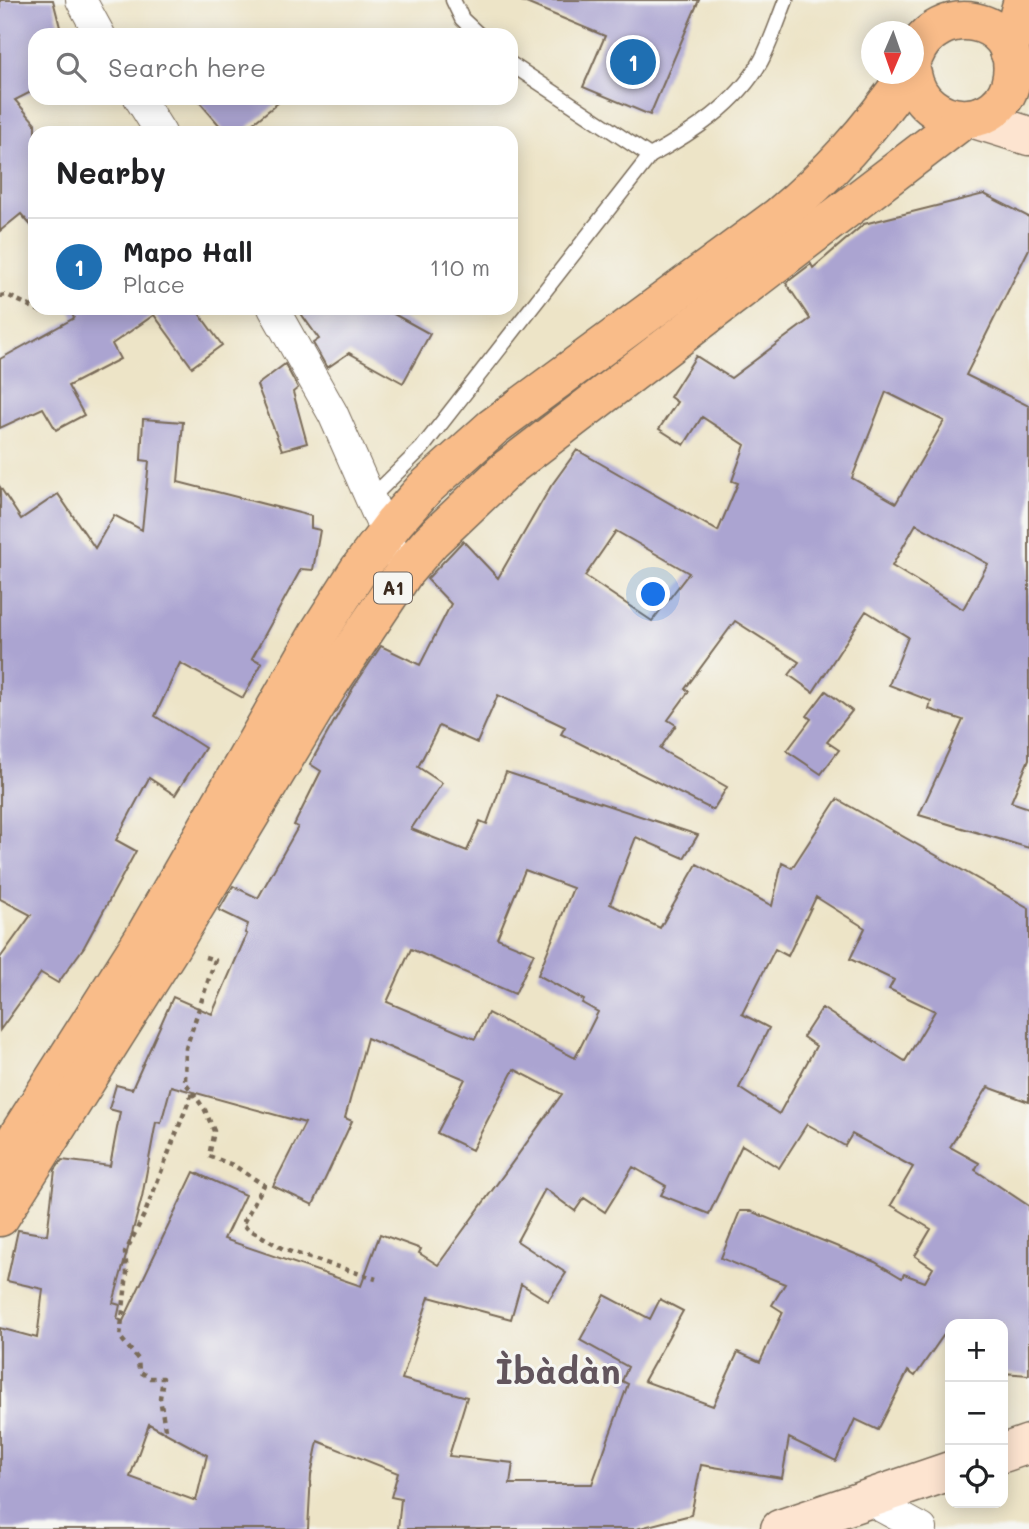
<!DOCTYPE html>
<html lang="en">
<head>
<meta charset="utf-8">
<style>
	body { margin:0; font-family:Mali,sans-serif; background:#f6f6f6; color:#202124 }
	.controls { position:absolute; right:21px; bottom:21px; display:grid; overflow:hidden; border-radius:14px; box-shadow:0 4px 18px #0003 }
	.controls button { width:63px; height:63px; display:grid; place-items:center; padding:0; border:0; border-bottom:2px solid #e0e0e0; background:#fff; color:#202124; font:35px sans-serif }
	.compass { position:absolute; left:861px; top:21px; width:63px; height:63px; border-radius:50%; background:#fff; box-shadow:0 4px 18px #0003; rotate:182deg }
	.you { position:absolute; left:654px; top:595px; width:24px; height:24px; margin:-18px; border:5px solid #fff; border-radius:50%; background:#1a73e8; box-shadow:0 0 0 10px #1a73e833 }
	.badge { display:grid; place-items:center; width:46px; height:46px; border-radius:50%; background:#1f6fb2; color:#fff; font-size:23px; font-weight:700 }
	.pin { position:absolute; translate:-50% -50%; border:4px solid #fff; box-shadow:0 2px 7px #0006 }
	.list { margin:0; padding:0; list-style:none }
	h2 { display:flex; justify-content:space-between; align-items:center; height:91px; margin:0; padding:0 28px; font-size:30px }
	h2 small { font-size:23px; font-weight:400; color:#757577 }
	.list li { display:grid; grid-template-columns:46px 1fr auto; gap:21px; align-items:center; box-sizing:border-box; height:98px; padding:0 28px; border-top:2px solid #e0e0e0 }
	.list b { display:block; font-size:26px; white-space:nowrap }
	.list p { margin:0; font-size:23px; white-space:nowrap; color:#757577 }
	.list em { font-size:23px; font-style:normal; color:#757577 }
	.icon { flex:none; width:38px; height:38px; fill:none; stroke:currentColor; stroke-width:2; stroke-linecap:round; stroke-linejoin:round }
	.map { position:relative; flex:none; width:1029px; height:1529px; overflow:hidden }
	.search { position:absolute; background:#fff; box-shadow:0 4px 18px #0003; left:28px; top:28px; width:490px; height:77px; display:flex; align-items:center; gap:18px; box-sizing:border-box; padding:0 24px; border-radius:21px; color:#757577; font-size:26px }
	.panel { position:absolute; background:#fff; box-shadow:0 4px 18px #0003; left:28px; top:126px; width:490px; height:189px; border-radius:21px }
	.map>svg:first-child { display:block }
	.building { fill:#aba4d1; fill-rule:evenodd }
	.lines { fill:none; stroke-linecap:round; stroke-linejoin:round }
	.service-casing { stroke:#796b59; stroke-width:17 }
	.minor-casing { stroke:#796b59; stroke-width:32 }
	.secondary-casing { stroke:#796b59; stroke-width:41 }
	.trunk-casing { stroke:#796b59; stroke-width:41 }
	.path { stroke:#796b59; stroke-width:4.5; stroke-dasharray:5 5; stroke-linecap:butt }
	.service { stroke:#fff; stroke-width:14 }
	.minor { stroke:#fff; stroke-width:30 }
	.secondary { stroke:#fde4d0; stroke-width:38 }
	.trunk { stroke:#f9bc89; stroke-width:38 }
	.labels { text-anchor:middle; stroke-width:6; stroke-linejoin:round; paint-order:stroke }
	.shield { fill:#f6f6f2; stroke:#73675e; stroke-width:2 }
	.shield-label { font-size:19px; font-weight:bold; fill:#3b2a1e }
	.town-label { font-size:35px; font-weight:bold; fill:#62555d; stroke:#f6f6f2 }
</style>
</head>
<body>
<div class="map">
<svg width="1029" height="1529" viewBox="0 0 1029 1529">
	<rect width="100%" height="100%" fill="#f6f6f2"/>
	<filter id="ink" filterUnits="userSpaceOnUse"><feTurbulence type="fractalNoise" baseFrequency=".0143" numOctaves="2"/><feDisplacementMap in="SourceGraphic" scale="14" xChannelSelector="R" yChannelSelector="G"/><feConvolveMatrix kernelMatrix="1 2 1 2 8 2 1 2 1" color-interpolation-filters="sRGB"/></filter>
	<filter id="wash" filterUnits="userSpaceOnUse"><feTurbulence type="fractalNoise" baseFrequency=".00686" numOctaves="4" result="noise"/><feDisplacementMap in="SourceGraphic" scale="28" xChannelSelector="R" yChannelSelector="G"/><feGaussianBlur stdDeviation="1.57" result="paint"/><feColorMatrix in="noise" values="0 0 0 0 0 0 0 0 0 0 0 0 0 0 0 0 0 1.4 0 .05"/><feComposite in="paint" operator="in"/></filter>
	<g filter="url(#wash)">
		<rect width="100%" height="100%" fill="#ede4c7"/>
		<g id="blocks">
			<g class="building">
				<polygon points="0,0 53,0 62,35 35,35 35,90 15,100 35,123 35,230 21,214 0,231"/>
				<polygon points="519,0 699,0 650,115 583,87 605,36"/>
				<polygon points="196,98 284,98 241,133 226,133"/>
				<path d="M984,194l45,23v32l-63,126 63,31v353l-18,43 18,6v40l-110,-33 44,-95 -34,-11 2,-8 -42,-16 19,-48 -42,-26 -53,81 -24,-17 10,-13 -64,-41 -50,68 4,2 -21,29 8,5 -16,24 67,38 -14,23 -152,-76 4,-7 -67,-32 -21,48 -38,-17 -21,41 24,16 -31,46 56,22 13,-30 7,3 19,-52 192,63 -14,23 -48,-21 -26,67 50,24 37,-64 75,42 10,-43 10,5 45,-69 192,109v194l-41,-15 -38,60 29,16 -4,7 54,36v169l-26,-2v-49l-51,-1 -37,53 -7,-5 -30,59 -23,-11 -19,42 -47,-23 -7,40 -81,-13 -10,50 -55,14h-238l3,-30 -10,-2 7,-24 -80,-32 -7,34 -3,54h-308v-201l37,10 6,-49 -36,-8 11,-51 29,5 8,-65 7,-10 48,6 10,-54 -11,-3 7,-24 16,4 41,-92 39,17 35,-80 -2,-1 3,-9 -29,-14 14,-24 25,12 40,-71 -4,-2 27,-54 -11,-7 43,-76 28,-42 39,19 31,-61 -24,-25 36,-38 35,37 53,-92 26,-36 141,81 20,-48 -6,-2 13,-36 -43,-28 -18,28 -25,-16 18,-27 -7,-5 26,-41 35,22 79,-59 -24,-36 25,-19 2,4 51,-44zM886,392l58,29 -48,82 -44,-25zM916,524l72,40 -25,45 -71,-43zM616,531l73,42 -37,48 -67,-45zM525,870l48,18 -35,87 46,25 -2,3 16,9 -23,46 -87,-45 -13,26 -88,-37 24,-53 104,45 19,-41 -37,-15zM816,897l49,31 -15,31 44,21 -5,9 46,22 -30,50 -83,-53 -19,29 13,9 -37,68 -40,-26 30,-60 -27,-14 33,-65 13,7zM367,1038l98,41 -28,54 35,17 42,-81 48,25 -124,171 -19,-12 2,-4 -41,-15 -19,52 -137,-47 21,-44 -51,-23 -71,149 -6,-2 3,-14 -7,-2 29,-106 14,-75 5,1 10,-37 134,37 -32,63 40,19 39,-84 -7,-3zM807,1124l38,22 7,-12 61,33 -22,38 40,24 -16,27 18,12 -8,14 -21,-8 -2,4 -27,-16 -125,-51h-10l-19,47 64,26 -13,21 11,7 -23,50 -22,-10 -25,54 -69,-25 39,-70 -23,-12 -10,20 -45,-24 -25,45 48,27 -6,14 6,3 -36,100h-82l3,-21 -64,-7 18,-59 -65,-18 27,-82 82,22 10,-35 27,17 18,-28 -49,-32 28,-52 30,22 9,-13 21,14 28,-45 33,19 -5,9 48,19 33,-69 37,23zM149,1424l58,31 -11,46 -66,-24z"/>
				<polygon points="69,308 195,308 222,345 192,367 154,315 112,344 120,359 68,386 84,415 56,430 43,408 0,428 0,359 74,318"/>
				<polygon points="297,308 383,308 430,334 403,383 349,353 327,368 313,343 319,339"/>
				<polygon points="285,364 298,388 293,392 307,443 282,450 257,385"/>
				<polygon points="143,419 183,422 178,482 311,516 311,528 320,530 313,570 301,569 252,658 262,663 243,698 180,663 155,716 205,748 175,795 149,778 116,840 136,851 84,947 58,983 41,973 0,1030 0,958 31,915 0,899 0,487 21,519 58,494 95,548 114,515 142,530 149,461 141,460"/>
				<polygon points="826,691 852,711 827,742 839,750 821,774 787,751 811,719 807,716"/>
			</g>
		</g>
	</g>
	<g filter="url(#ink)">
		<use href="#blocks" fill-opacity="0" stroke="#796b59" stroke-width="2"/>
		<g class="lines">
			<defs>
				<g id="service">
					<polyline points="453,0 462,19 479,35"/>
					<polyline points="511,64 650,156"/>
					<path d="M369,500l53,-52 228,-292c42,-23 87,-52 111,-95 10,-19 17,-41 25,-61"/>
				</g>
				<g id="minor">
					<polyline points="81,0 100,35"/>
					<polyline points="139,98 161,133"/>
					<polyline points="273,308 333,414 394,552"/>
					<polyline points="867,1499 922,1529"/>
				</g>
				<g id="secondary">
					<polyline points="971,118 1029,136"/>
					<polyline points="1003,1453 1029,1444"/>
					<polyline points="780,1529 950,1471"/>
				</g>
				<g id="trunk">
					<polyline points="1009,51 1023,0"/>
					<path d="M912,74c10,57 92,60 100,2 8,-61 -75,-76 -98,-20"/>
					<path d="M0,1164l145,-228 176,-307 37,-58 36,-48 30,-34 69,-62 285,-210c53,-44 91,-87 130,-143"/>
					<polyline points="0,1217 170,948 328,686 405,571 431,541 508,468 964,119"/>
				</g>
			</defs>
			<use href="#service" class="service-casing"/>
			<use href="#minor" class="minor-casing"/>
			<use href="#secondary" class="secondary-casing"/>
			<use href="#trunk" class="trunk-casing"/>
			<g class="path">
				<polyline points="0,296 7,295 42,312 49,308"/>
				<polyline points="205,957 215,960 186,1048 185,1082 205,1110 214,1131 209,1156 233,1165 264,1185 242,1225 285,1250 376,1279"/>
				<polyline points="165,1429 160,1398 163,1378 150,1378 139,1371 138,1359 120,1337 127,1273 125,1253 145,1213 192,1093"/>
			</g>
			<use href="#service" class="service"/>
			<use href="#minor" class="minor"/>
			<use href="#secondary" class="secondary"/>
			<use href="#trunk" class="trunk"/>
		</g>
	</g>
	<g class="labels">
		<rect class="shield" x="374" y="572.5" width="38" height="31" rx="5"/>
		<g class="shield-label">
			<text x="393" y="595">A1</text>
		</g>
		<g class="town-label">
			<text x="558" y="1384">Ìbàdàn</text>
		</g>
	</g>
</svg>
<div class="controls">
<button>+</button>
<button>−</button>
<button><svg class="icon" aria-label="locate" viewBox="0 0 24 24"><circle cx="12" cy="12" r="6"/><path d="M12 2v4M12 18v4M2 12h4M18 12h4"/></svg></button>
</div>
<svg class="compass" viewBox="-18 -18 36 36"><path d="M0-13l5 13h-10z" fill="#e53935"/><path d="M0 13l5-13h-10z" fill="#757577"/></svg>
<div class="you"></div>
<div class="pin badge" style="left:633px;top:62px">1</div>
<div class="search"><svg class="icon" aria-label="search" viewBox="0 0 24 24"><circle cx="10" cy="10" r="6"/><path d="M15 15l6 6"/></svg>Search here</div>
<section class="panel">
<h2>Nearby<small></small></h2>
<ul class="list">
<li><span class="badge">1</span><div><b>Mapo Hall</b><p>Place</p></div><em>110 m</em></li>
</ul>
</section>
</div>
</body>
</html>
